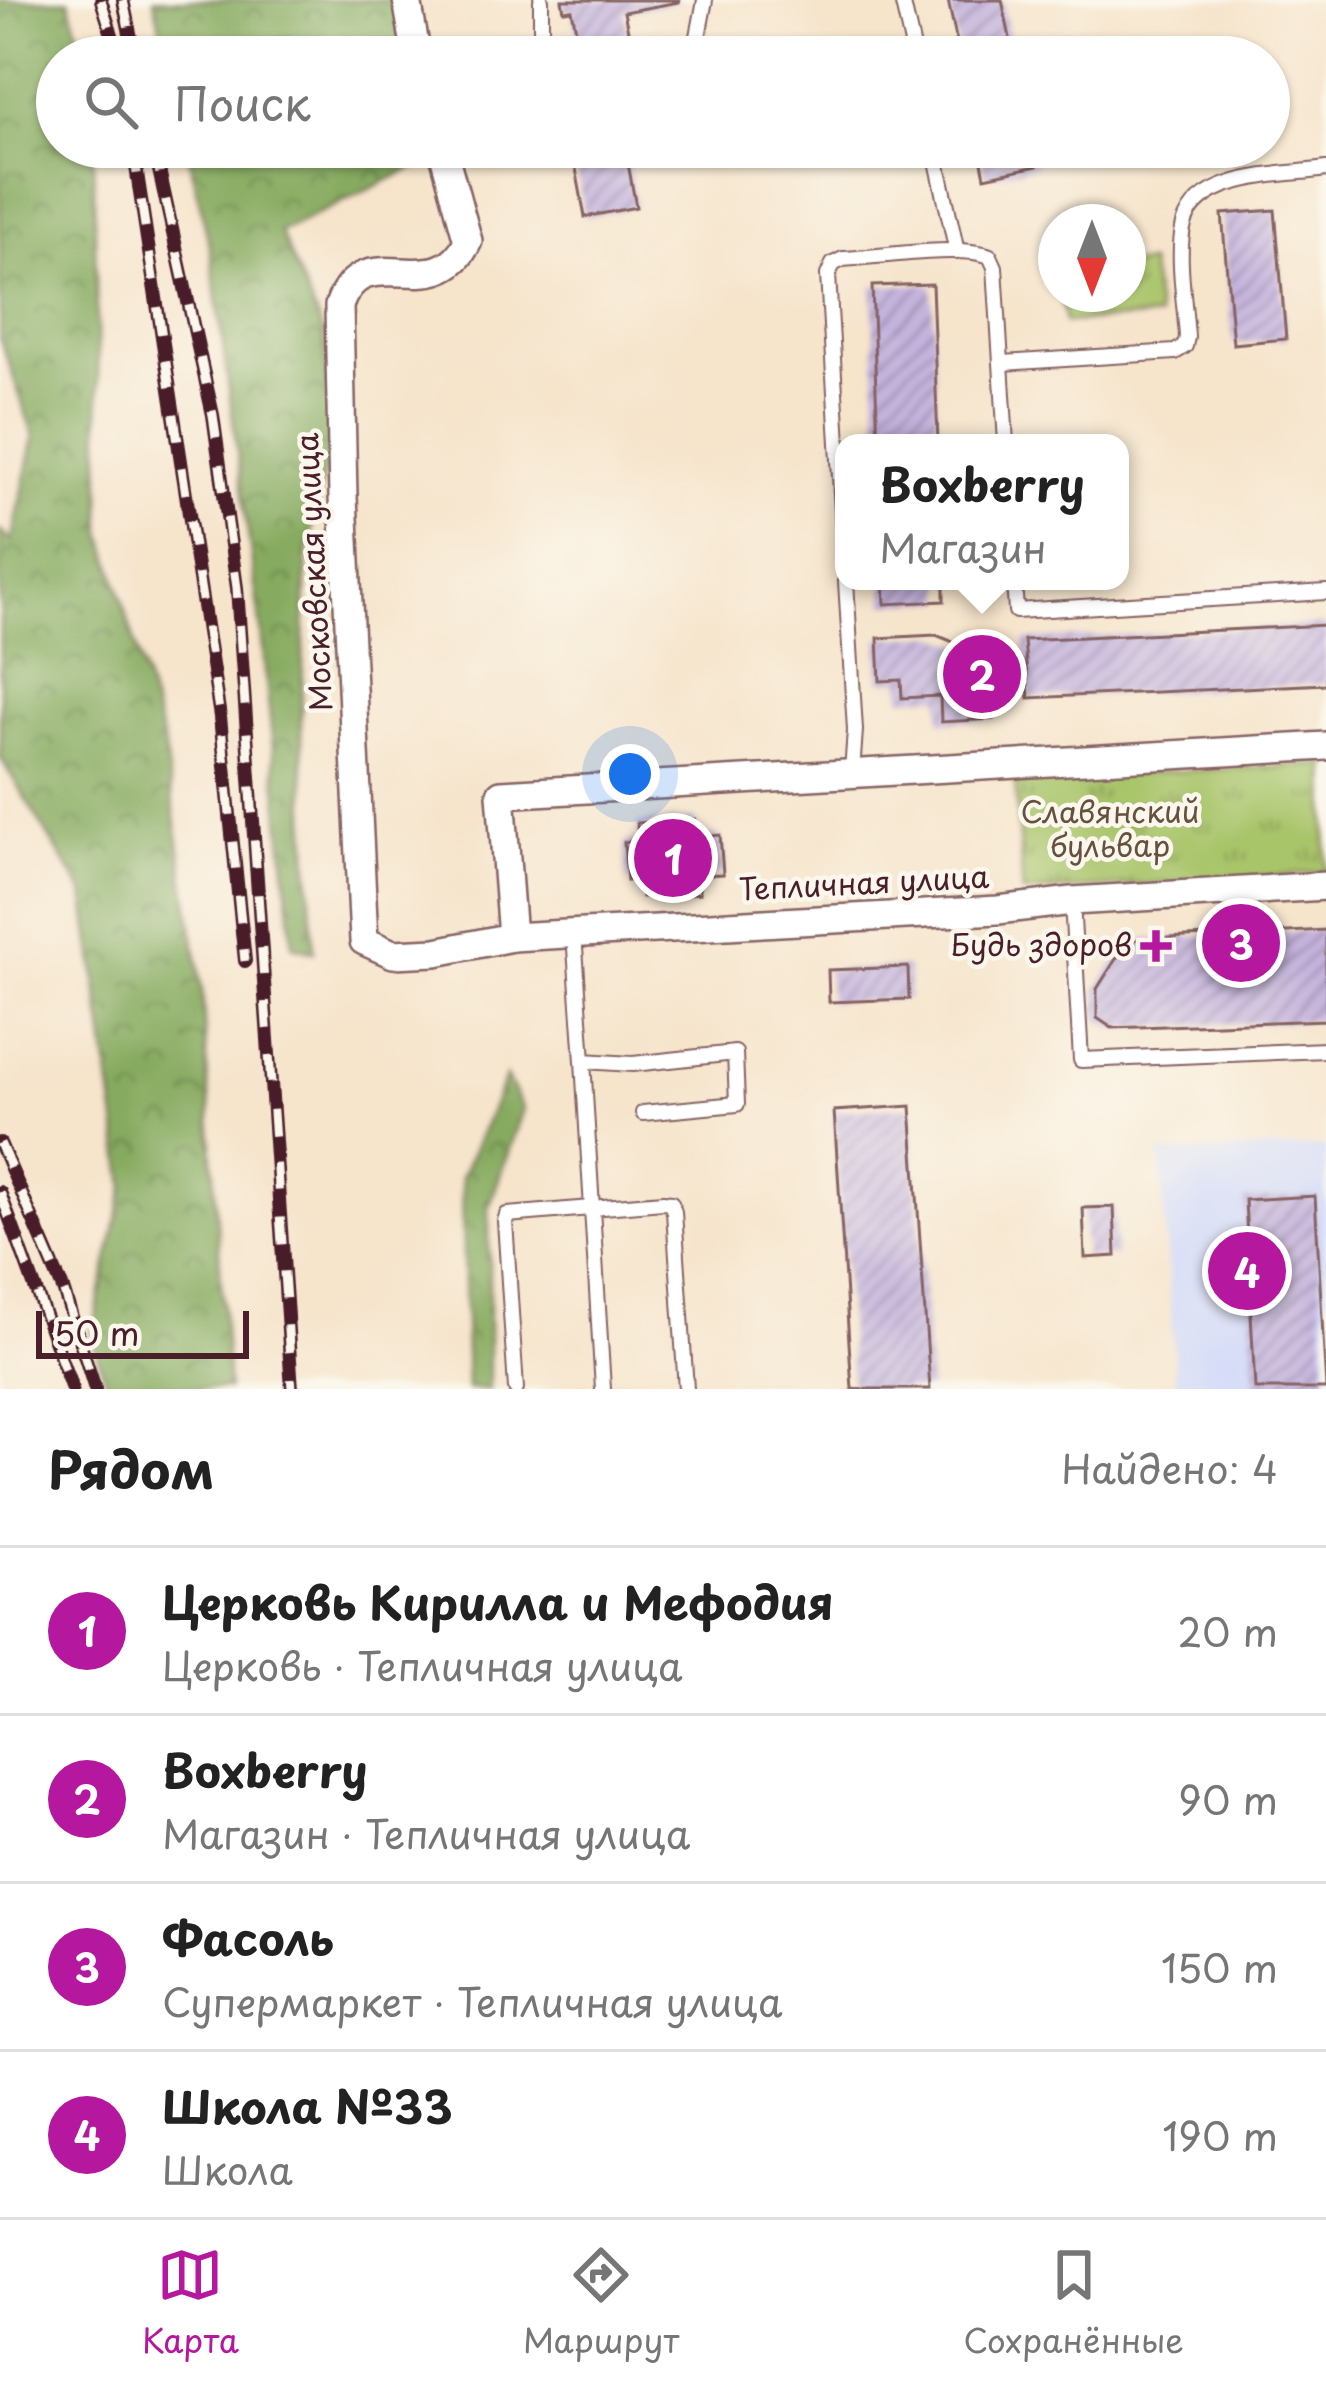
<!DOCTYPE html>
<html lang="ru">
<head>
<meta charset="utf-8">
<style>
	body { margin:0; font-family:"Playpen Sans",sans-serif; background:#f6f6f6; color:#222 }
	.compass { position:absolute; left:1038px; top:204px; width:108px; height:108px; border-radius:50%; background:#fff; box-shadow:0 3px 9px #0004; rotate:180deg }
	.scale { position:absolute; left:36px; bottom:30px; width:213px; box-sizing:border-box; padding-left:12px; border:6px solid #4a1f2b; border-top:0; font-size:33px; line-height:42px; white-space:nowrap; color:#4a1f2b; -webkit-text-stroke:9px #fbf7ec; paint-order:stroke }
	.you { position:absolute; left:630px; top:774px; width:42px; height:42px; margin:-30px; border:9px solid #fff; border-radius:50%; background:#1a73e8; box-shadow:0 0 0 18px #1a73e833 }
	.badge { display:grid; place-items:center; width:78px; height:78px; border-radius:50%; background:#b5179e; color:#fff; font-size:39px; font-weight:700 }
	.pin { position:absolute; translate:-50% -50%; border:6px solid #fff; box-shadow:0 3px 12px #0006 }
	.popup { position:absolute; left:835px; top:434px; width:294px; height:156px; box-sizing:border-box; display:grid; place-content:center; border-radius:24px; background:#fff; filter:drop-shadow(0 3px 9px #0005); font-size:39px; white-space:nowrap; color:#767676 }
	.popup b { font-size:45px; color:#222 }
	.popup::after { content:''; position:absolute; left:50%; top:100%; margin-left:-24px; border:24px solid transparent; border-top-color:#fff }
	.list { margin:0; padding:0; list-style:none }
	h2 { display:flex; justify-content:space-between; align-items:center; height:156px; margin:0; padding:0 48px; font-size:51px }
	h2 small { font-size:39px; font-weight:400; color:#767676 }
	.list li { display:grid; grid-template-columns:78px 1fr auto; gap:36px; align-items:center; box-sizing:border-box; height:168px; padding:0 48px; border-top:3px solid #e0e0e0 }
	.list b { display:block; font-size:45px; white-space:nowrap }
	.list p { margin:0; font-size:39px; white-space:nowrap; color:#767676 }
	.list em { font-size:39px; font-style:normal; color:#767676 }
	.icon { flex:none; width:66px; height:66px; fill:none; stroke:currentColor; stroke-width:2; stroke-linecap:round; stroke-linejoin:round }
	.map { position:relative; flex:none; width:1326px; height:1389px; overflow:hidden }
	.search { position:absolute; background:#fff; box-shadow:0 3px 9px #0004; left:36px; right:36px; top:36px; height:132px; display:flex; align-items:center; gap:30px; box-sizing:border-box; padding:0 42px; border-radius:66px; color:#767676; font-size:45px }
	.sheet { height:828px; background:#fff }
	nav { display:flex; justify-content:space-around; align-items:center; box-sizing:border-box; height:168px; border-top:3px solid #e0e0e0; background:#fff; font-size:33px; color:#767676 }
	nav a { display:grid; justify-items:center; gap:6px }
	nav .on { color:#b5179e }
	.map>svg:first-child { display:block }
	.built { fill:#d1d9f9 }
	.grass { fill:url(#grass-tufts); stroke:#7a724b; stroke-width:3 }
	.forest { fill:url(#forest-crowns); stroke:#686445; stroke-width:3 }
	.building { fill:url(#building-hatch) }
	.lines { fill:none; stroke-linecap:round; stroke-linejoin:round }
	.service-casing { stroke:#866463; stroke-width:18 }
	.minor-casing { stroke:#866463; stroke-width:32 }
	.service { stroke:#fff; stroke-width:14 }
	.minor { stroke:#fff; stroke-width:27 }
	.rail-casing { stroke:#4a1f2b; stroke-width:14 }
	.rail { stroke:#fbf7ec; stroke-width:9; stroke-dasharray:27; stroke-linecap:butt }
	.poi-dot { fill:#b5179e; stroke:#fbf7ec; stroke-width:4.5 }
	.labels { text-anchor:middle; stroke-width:9; stroke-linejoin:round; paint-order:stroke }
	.street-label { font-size:30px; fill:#4a1f2b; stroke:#fbf7ec }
	.park-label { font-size:30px; fill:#66513e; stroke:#fbf7ec }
	.poi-label { font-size:30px; fill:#4a1f2b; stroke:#fbf7ec; text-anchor:end }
</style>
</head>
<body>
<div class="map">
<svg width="1326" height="1389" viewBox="0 0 1326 1389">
	<defs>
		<pattern id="grass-tufts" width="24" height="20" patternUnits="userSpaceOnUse" patternTransform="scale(3)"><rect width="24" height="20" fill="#a9c56b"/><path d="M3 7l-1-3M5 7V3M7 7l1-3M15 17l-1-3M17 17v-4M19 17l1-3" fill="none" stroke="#8c9f58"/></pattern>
		<pattern id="forest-crowns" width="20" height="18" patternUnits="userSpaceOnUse" patternTransform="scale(3)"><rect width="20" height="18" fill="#86aa5f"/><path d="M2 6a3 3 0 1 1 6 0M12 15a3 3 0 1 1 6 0" fill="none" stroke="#708a4f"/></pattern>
		<pattern id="building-hatch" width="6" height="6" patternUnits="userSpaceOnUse" patternTransform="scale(3)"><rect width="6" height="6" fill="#c4b3dd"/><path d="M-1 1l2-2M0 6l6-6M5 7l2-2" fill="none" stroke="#a191b3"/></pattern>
	</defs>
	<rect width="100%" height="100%" fill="#fbf7ec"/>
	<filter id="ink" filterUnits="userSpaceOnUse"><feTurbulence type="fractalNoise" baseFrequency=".00833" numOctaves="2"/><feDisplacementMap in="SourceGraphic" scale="24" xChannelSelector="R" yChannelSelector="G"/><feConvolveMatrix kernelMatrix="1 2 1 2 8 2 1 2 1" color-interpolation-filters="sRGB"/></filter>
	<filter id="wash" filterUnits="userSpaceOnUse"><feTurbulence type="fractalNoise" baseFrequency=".004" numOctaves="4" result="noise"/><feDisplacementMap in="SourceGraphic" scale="48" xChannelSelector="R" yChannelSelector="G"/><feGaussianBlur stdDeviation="2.7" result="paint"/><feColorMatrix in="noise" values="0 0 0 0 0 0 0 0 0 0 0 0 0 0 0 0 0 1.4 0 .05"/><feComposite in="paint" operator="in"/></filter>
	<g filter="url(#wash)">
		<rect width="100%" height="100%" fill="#f6e4cb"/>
		<polygon class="built" points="1326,1147 1326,1389 1176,1389 1160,1153"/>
		<g class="grass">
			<polygon points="1149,263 1158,317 1065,323 1060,294 1128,294 1128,265"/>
			<polygon points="1326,764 1326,872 1023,893 1015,779"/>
		</g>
		<g class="forest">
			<polygon points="0,0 69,0 85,57 57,57 57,147 93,147 102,530 163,740 202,989 228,1389 108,1389 91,1335 125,1186 84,894 0,757 0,531 12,541 34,437 0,338"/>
			<polygon points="154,0 394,0 405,57 167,57"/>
			<polygon points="187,147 423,147 426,162 280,232 324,334 332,437 307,555 301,722 314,952 293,946 261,631 210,248"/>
			<polygon points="506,1077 523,1109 489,1207 489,1389 467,1389 461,1177"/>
		</g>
		<g id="blocks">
			<g class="building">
				<polygon points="562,0 679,0 679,2 624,12 630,41 637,40 640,57 581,57 572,10 564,11"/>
				<polygon points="948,0 1002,0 1014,57 960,57"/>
				<polygon points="572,147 625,147 636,207 585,217"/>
				<polygon points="979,147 1033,147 1037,166 985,177"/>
				<polygon points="1275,210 1286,339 1233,344 1222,214"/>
				<polygon points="932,284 938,443 878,443 872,286"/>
				<polygon points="884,581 944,581 944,601 885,604"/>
				<polygon points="1326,625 1326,684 1029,698 1024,640"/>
				<polygon points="936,635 991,657 994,719 941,722 940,696 902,698 901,680 880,681 878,638"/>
				<polygon points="695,819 696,837 720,835 723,874 699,875 700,893 642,897 641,879 627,881 624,842 638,840 637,823"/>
				<polygon points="1326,930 1326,1020 1112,1028 1097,1018 1097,989 1128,940"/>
				<polygon points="908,967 909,999 829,1002 828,970"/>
				<polygon points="911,1106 930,1389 852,1389 834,1111"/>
				<polygon points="1315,1196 1326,1389 1255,1389 1245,1200"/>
				<polygon points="1114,1207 1116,1256 1085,1258 1083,1208"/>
			</g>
		</g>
	</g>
	<g filter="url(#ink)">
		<use href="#blocks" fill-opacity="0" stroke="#866463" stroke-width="3"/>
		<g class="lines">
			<defs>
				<g id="service">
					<polyline points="541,0 541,57"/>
					<polyline points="902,0 915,57"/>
					<polyline points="695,52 705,0"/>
					<polyline points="934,147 957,252"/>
					<path d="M1002,363l173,-11 10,-6 2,-9c-2,-32 -11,-84 -3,-113 16,-52 99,-48 142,-55"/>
					<path d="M844,544l-16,-269 5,-11 10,-5c35,-2 118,-15 147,-3l5,11 11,176"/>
					<polyline points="846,581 855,730 852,773"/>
					<polyline points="1014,581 1016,611 1326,592"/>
					<polyline points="1072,901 1081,1060 1326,1050"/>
					<polyline points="574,934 583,1061 633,1064 735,1053 737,1104 643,1113"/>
					<polyline points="583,1061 603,1389"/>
					<polyline points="516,1389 505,1221 507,1215 663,1202 671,1203 674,1212 686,1389"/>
				</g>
				<g id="minor">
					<polyline points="407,0 417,57"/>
					<path d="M442,147l26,94c-32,68 -105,-7 -129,65l4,191 21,444 29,13 43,-2 76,-15"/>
					<polyline points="1326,746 501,794 512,937 998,910 1072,901 1326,886"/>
				</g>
			</defs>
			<use href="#service" class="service-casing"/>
			<use href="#minor" class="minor-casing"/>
			<use href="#service" class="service"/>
			<use href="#minor" class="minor"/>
			<defs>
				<g id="rail">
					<polyline points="101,0 119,57"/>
					<polyline points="123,0 135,57"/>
					<polyline points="133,147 220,717 245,961"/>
					<polyline points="154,147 213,415 237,588 292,1389"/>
					<polyline points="0,1143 63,1289 95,1389"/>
					<polyline points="0,1192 72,1389"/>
				</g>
			</defs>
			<use href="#rail" class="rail-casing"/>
			<use href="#rail" class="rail"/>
		</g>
	</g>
	<path class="poi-dot" d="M1150 928h12v12h12v12h-12v12h-12v-12h-12v-12h12z"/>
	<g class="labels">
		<g class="street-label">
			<text transform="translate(315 572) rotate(-93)" y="10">Московская улица</text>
			<text transform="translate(864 884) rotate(-3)" y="10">Тепличная улица</text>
		</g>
		<g class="park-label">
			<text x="1110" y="823">Славянский<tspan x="1110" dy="34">бульвар</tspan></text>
		</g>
		<g class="poi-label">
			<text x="1132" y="956">Будь здоров</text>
		</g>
	</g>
</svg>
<svg class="compass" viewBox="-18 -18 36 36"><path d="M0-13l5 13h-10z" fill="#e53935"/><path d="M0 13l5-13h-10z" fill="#767676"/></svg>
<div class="scale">50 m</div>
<div class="you"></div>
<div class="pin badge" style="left:673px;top:858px">1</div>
<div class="pin badge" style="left:982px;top:674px">2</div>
<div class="popup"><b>Boxberry</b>Магазин</div>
<div class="pin badge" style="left:1241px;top:943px">3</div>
<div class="pin badge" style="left:1247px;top:1271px">4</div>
<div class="search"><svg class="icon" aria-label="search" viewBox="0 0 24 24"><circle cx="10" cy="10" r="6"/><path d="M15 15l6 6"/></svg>Поиск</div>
</div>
<section class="sheet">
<h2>Рядом<small>Найдено: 4</small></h2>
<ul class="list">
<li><span class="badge">1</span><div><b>Церковь Кирилла и Мефодия</b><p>Церковь · Тепличная улица</p></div><em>20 m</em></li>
<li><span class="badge">2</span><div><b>Boxberry</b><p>Магазин · Тепличная улица</p></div><em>90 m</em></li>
<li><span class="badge">3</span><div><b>Фасоль</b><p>Супермаркет · Тепличная улица</p></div><em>150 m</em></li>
<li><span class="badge">4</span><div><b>Школа №33</b><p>Школа</p></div><em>190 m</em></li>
</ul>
</section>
<nav>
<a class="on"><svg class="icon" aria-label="map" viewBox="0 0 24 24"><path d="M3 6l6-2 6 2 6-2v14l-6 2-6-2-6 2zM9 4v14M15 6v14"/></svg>Карта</a>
<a><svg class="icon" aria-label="directions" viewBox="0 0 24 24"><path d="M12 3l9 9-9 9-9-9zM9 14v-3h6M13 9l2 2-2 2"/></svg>Маршрут</a>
<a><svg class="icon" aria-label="saved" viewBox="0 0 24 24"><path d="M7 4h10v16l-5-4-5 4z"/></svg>Сохранённые</a>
</nav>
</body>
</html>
